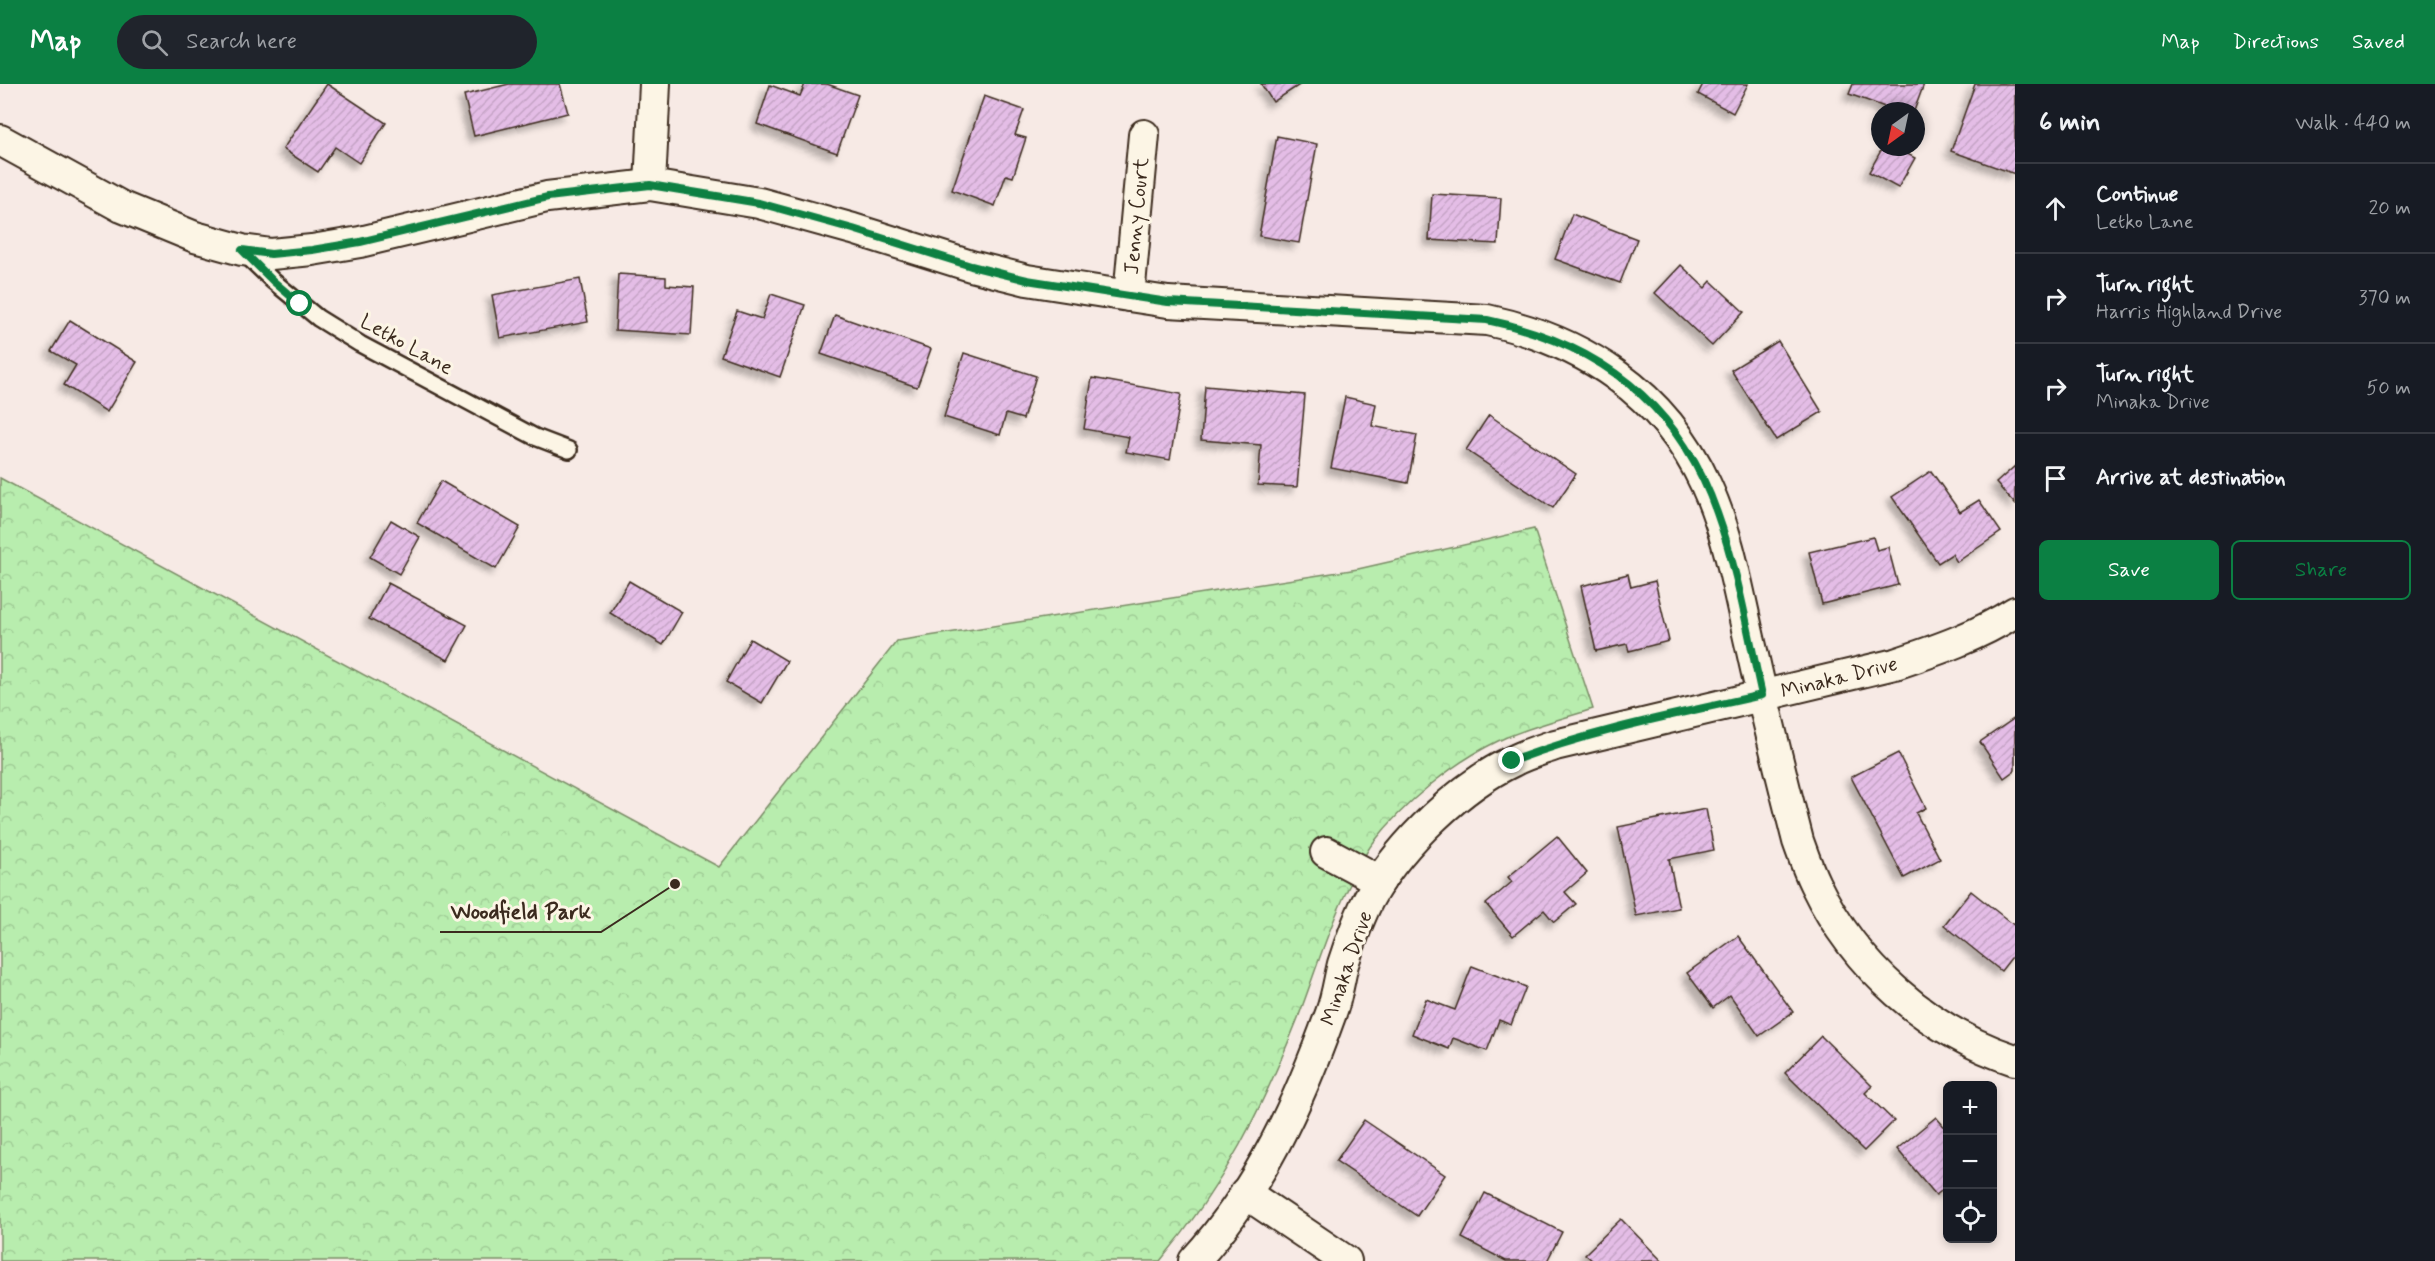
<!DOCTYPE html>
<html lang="en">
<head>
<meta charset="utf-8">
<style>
	body { margin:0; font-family:Mynerve,sans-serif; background:#20242c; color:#f1f3f6 }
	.controls { position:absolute; right:18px; bottom:18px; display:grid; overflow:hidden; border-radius:9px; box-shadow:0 3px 9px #0003 }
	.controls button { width:54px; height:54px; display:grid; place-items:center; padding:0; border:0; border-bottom:2px solid #363941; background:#171b24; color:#f1f3f6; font:30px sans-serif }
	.compass { position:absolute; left:1871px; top:18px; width:54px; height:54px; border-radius:50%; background:#171b24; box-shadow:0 3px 9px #0003; rotate:213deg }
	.stop { position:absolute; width:18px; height:18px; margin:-14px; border:4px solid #0b8043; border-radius:50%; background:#fff }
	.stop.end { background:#0b8043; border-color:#fff; box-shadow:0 2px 6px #0008 }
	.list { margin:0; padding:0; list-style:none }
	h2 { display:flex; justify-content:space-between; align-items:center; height:78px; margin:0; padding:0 24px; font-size:26px }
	h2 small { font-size:20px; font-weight:400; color:#9ea1a6 }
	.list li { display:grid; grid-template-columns:39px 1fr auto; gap:18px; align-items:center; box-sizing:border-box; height:90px; padding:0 24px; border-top:2px solid #363941 }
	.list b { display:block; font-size:22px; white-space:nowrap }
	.list p { margin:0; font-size:20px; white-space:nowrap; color:#9ea1a6 }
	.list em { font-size:20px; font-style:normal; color:#9ea1a6 }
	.actions { display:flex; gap:12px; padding:18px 24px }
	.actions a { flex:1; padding:14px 0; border:2px solid #0b8043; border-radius:9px; text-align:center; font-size:21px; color:#0b8043 }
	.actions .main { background:#0b8043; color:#fff }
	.icon { flex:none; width:33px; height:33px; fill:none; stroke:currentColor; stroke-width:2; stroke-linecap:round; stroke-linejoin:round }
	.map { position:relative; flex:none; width:2015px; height:1177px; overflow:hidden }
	header { display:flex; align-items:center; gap:36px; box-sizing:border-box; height:84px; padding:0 30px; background:#0b8043; color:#fff }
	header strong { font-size:28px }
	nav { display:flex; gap:33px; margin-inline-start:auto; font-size:21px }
	.search { width:420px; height:54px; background:#20242c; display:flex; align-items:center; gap:15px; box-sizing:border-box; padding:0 21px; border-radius:33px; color:#9ea1a6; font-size:22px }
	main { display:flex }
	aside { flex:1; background:#171b24 }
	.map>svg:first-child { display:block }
	.forest { fill:url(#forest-crowns); stroke:#7a8c66; stroke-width:1.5 }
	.building { fill:url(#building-hatch); stroke:#3b2a1e; stroke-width:1.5; filter:url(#shadow) }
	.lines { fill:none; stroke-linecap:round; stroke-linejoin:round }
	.lane-casing { stroke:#3b2a1e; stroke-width:20 }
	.street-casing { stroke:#3b2a1e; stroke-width:34 }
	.lane { stroke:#fcf5e5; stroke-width:15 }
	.street { stroke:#fcf5e5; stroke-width:30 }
	.route { stroke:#0b8043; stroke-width:8 }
	.labels { text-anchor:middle; stroke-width:6; stroke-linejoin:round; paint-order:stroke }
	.street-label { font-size:21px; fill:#3b2a1e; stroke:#fcf5e5 }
	.leader { fill:none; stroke:#3b2a1e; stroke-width:2 }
	.callout-dot { fill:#3b2a1e; stroke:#fcf5e5; stroke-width:2 }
	.callout-label { font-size:22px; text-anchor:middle; font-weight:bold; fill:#3b2a1e; stroke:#fcf5e5; stroke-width:6; stroke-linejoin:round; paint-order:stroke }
</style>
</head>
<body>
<header>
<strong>Map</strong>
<div class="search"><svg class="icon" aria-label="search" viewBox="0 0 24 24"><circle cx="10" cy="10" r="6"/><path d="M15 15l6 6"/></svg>Search here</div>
<nav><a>Map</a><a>Directions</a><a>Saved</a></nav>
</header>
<main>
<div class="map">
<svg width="2015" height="1177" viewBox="0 0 2015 1177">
	<defs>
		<pattern id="forest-crowns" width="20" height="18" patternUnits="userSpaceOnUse" patternTransform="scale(1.5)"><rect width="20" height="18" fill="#b8edae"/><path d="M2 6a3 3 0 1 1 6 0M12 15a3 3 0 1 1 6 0" fill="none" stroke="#9fcb95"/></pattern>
		<pattern id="building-hatch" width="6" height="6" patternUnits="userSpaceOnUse" patternTransform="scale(1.5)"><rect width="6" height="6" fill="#e4bde6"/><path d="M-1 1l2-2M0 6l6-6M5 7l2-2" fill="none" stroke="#c4a3c5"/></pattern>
		<filter id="shadow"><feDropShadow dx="-5.5" dy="5.5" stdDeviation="3" flood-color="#0004"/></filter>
	</defs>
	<rect width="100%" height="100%" fill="#f7eae5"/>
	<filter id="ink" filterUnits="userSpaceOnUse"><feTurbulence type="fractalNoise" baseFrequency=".0167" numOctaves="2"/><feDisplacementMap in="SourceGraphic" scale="12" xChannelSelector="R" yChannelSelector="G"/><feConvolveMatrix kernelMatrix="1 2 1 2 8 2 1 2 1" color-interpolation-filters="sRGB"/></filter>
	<g filter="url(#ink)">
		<path class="forest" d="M0,394l719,389 178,-226 461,-72 176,-40 59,180c-31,10 -65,18 -95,32 -46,22 -94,62 -125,102 -7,8 -11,19 -16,28 -26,47 -40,97 -59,147 -36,91 -74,168 -138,243h-1160z"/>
		<g class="building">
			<polygon points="327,0 386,39 359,79 335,63 318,88 283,65"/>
			<polygon points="509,0 560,0 568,29 474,52 464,11"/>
			<polygon points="805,0 827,0 858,11 837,69 757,40 770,1 800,12"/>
			<polygon points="1261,0 1301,0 1273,18"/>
			<polygon points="1703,0 1748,0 1733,29 1698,10"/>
			<polygon points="1853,0 1924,0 1914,27 1896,27 1849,10"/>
			<polygon points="1975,0 2015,0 2015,90 1951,67"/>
			<polygon points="984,12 1024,26 1015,51 1026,54 1013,93 1006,91 995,122 952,106"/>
			<polygon points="1277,52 1317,60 1299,159 1259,152"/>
			<polygon points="1883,63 1895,63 1915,74 1898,104 1869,88"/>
			<polygon points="1432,110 1501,114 1498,160 1429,156"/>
			<polygon points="1572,130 1637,155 1620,199 1555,175"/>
			<polygon points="1681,181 1705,204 1711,197 1744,228 1712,262 1655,209"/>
			<polygon points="618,190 666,193 666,201 694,203 691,251 615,246"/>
			<polygon points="580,195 588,238 500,254 492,211"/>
			<polygon points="771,210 805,221 780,293 721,272 737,227 762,235"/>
			<polygon points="835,231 931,265 917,303 821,270"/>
			<polygon points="70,236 137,278 107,328 64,301 76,281 51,267"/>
			<polygon points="1778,257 1822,328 1776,356 1731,286"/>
			<polygon points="964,269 1036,292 1023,335 1006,330 1000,351 944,333"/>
			<polygon points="1092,294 1181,310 1170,376 1126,368 1129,353 1084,345"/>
			<polygon points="1205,302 1305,311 1297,403 1258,401 1261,361 1201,356"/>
			<polygon points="1345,313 1376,320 1372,342 1417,351 1408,399 1331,384"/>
			<polygon points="1489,331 1576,390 1553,424 1466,366"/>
			<polygon points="2015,382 2015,420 1996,399"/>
			<polygon points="1931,387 1960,428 1979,416 2001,448 1957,478 1952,470 1938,479 1892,413"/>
			<polygon points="441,397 520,443 496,485 417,439"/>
			<polygon points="391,436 420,453 399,490 370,473"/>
			<polygon points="1873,453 1877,466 1888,463 1898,501 1822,520 1809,468"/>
			<polygon points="1628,490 1631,503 1655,497 1669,557 1629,567 1627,560 1596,567 1581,502"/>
			<polygon points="629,497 682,528 663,561 610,529"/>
			<polygon points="388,499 467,541 448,576 369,535"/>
			<polygon points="750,555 787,577 762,619 726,598"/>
			<polygon points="2015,634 2015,686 2004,694 1980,658"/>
			<polygon points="1898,669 1926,724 1916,729 1940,775 1904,794 1851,693"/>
			<polygon points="1706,725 1714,766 1669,775 1679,824 1636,832 1618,743"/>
			<polygon points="1557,752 1587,789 1565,808 1576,820 1554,838 1544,826 1513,852 1486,820 1512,798 1508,793"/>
			<polygon points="1971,807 2015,842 2015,869 2001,887 1944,841"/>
			<polygon points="1738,852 1793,928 1759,952 1730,911 1713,924 1687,889"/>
			<polygon points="1472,882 1526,903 1511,941 1499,936 1487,967 1453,954 1449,965 1412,950 1426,915 1455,926"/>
			<polygon points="1821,952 1872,1002 1865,1009 1894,1037 1864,1067 1785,989"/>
			<polygon points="1936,1033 1948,1047 1948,1109 1944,1105 1936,1111 1897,1065"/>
			<polygon points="1364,1036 1445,1091 1417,1132 1336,1077"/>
			<polygon points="1485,1109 1562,1148 1547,1177 1506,1177 1462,1154"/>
			<polygon points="1621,1135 1662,1177 1593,1177 1585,1170"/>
		</g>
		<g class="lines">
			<defs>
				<polyline id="lane" points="244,169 273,197 318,234 360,260 535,353 569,366"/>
				<g id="street">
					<path d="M0,56l122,67 73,30 47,13 29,4 41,-4 48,-8 187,-45 103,-12 109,18 94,26 118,37 56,14 102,16 39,6 319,18c97,21 177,73 219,165 24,52 33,111 46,166 14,64 30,127 46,190 5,14 10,29 17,43 40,83 112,147 200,176"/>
					<polyline points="650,101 655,0"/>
					<polyline points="1129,212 1144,51"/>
					<polyline points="1326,768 1380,797"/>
					<polyline points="1245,1109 1346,1177"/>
					<path d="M1194,1177c65,-71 105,-159 137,-248 6,-16 8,-33 12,-49 6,-19 19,-55 29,-71 30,-50 88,-107 141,-132 13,-7 28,-11 42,-16l340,-81c42,-14 83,-28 120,-52"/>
				</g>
			</defs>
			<use href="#lane" class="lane-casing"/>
			<use href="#street" class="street-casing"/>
			<use href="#lane" class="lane"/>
			<use href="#street" class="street"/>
		</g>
	</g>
	<g class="lines" filter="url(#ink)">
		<path class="route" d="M300,220l-27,-23 -31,-31 29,4 41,-4 48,-8 188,-45 102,-12 109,18 94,26 118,37 56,14 102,16 39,6 319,18c111,23 192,84 230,193 21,58 31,121 45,182 -84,19 -169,35 -250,66"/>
	</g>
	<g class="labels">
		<g class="street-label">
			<text transform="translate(1136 132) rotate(-85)" y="7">Jenny Court</text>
			<text transform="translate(407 260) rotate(29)" y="7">Letko Lane</text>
			<text transform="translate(1839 593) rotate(-14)" y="7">Minaka Drive</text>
			<text transform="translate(1346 884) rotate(-71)" y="7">Minaka Drive</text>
		</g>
	</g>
	<path class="leader" d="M675 800L601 848H440"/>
	<circle class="callout-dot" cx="675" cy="800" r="6"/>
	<g class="callout-label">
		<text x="521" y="835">Woodfield Park</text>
	</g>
</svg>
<div class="controls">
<button>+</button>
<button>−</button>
<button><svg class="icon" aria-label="locate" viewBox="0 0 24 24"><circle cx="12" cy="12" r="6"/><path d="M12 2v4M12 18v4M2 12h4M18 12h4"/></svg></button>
</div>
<svg class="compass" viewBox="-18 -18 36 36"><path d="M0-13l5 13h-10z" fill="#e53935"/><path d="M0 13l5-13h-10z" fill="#9ea1a6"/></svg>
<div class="stop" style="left:300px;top:220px"></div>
<div class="stop end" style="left:1512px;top:677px"></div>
</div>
<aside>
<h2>6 min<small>Walk · 440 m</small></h2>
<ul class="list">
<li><svg class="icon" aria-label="ahead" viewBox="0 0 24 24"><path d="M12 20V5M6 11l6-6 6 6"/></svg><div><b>Continue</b><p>Letko Lane</p></div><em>20 m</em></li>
<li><svg class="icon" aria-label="right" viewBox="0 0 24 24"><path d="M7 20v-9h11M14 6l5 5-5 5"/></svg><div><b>Turn right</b><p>Harris Highland Drive</p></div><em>370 m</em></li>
<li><svg class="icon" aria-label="right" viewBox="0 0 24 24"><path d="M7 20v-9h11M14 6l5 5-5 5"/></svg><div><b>Turn right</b><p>Minaka Drive</p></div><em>50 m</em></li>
<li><svg class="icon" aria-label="arrive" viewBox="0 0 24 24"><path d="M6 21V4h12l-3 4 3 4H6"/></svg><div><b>Arrive at destination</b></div></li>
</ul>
<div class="actions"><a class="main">Save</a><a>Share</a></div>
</aside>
</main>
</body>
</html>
